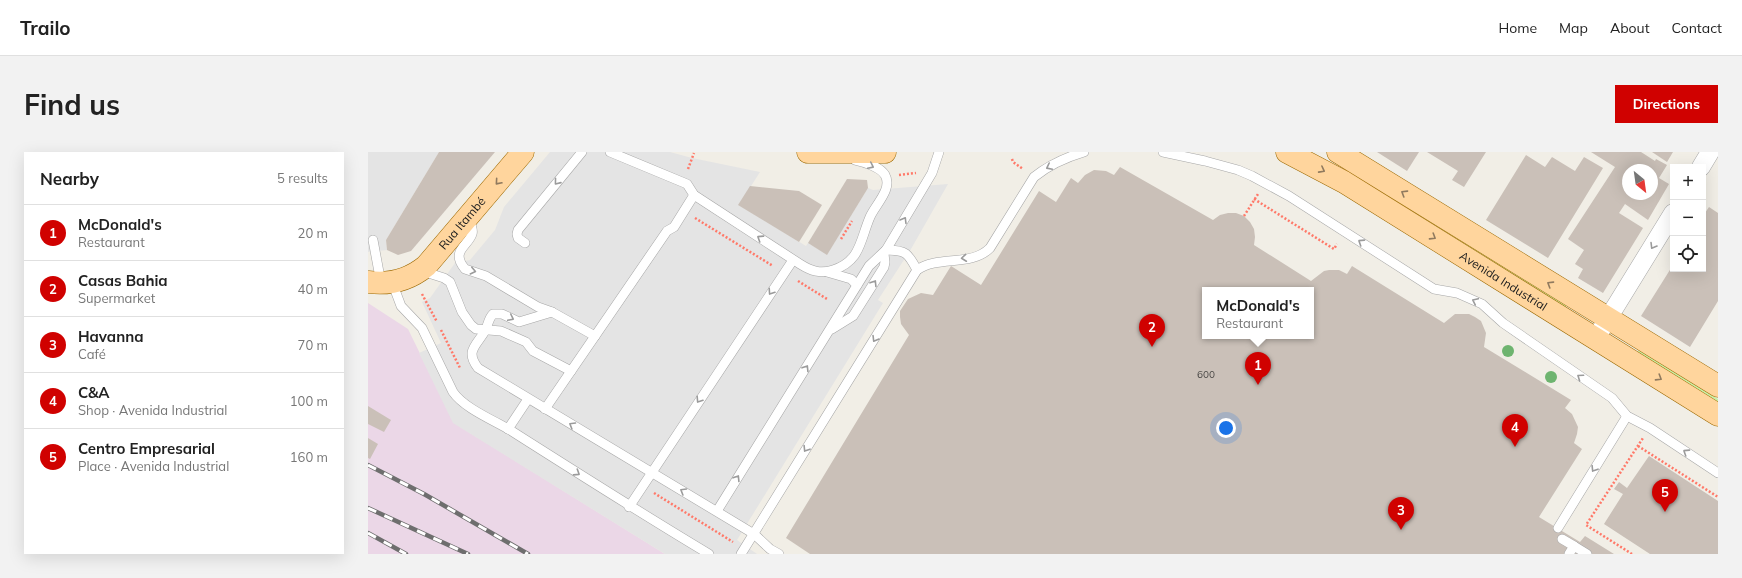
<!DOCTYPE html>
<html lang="en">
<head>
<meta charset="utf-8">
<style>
	body { margin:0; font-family:Mulish,sans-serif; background:#f2f2f2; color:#222 }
	.controls { position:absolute; right:12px; top:12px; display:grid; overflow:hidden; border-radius:0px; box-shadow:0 4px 16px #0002 }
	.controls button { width:36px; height:36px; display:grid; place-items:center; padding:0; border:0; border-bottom:1px solid #e0e0e0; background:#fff; color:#222; font:20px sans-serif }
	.compass { position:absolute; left:1254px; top:12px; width:36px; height:36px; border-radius:50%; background:#fff; box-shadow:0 4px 16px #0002; rotate:151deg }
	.you { position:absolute; left:858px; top:276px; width:14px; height:14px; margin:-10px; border:3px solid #fff; border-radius:50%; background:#1a73e8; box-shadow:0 0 0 6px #1a73e833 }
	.badge { display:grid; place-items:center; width:26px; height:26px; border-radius:50%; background:#d00100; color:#fff; font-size:13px; font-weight:700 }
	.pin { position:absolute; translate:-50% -33px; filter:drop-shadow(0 1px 2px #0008) }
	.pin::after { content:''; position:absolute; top:21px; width:14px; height:12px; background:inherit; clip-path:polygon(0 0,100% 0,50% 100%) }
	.popup { position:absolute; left:834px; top:135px; width:112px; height:52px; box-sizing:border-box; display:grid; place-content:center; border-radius:0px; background:#fff; filter:drop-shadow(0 1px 3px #0005); font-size:13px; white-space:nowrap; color:#767676 }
	.popup b { font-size:15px; color:#222 }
	.popup::after { content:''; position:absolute; left:50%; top:100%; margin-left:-8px; border:8px solid transparent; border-top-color:#fff }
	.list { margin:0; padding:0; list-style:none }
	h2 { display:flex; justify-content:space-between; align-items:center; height:52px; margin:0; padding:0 16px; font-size:17px }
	h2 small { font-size:13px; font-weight:400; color:#767676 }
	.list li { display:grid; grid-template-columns:26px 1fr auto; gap:12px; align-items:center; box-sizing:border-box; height:56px; padding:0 16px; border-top:1px solid #e0e0e0 }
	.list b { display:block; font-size:15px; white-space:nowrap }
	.list p { margin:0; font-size:13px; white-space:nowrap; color:#767676 }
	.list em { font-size:13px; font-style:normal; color:#767676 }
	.icon { flex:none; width:22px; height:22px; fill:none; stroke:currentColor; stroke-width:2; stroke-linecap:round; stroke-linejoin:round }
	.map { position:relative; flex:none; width:1350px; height:402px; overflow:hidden; border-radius:0px }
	header { display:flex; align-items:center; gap:24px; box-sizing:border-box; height:56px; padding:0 20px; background:#fff; border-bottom:1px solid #e0e0e0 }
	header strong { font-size:19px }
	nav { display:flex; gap:22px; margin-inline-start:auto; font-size:14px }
	.intro { display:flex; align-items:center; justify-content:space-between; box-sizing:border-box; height:96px; padding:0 24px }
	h1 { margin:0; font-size:28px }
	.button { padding:10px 18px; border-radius:0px; background:#d00100; color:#fff; font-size:14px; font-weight:700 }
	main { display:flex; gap:24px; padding:0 24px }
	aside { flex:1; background:#fff; border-radius:0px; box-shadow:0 4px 16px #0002 }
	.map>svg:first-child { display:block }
	.industrial { fill:#ebd7e7 }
	.grass { fill:#cbf0a7 }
	.parking { fill:#e4e4e4 }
	.building { fill:#cac0b8; fill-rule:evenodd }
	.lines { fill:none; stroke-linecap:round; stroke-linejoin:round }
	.service-casing { stroke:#a7a7a7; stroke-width:10 }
	.minor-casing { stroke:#a7a7a7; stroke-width:19 }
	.primary-casing { stroke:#9c6900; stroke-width:23 }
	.path { stroke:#ff7969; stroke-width:2.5; stroke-dasharray:2 2; stroke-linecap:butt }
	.service { stroke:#fff; stroke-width:9 }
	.minor { stroke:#fff; stroke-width:18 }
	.primary { stroke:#ffd59d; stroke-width:22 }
	.rail-casing { stroke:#6e6e6e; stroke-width:4.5 }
	.rail { stroke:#fff; stroke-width:3; stroke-dasharray:9; stroke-linecap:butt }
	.tree { fill:#6eb46f }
	.oneway { stroke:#9b9b9b }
	.oneway2 { stroke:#907a5e }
	.labels { text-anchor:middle; stroke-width:4; stroke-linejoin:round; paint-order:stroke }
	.number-label { font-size:10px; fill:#4a4846 }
	.street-label { font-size:12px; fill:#202020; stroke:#fff }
</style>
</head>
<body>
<header>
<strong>Trailo</strong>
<nav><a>Home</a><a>Map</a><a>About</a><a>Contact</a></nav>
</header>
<div class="intro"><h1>Find us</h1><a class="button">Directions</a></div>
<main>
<aside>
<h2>Nearby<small>5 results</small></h2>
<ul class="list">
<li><span class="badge">1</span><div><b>McDonald's</b><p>Restaurant</p></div><em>20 m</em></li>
<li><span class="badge">2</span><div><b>Casas Bahia</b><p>Supermarket</p></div><em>40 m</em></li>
<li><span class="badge">3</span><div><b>Havanna</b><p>Café</p></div><em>70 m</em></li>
<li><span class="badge">4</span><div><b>C&amp;A</b><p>Shop · Avenida Industrial</p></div><em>100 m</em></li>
<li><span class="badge">5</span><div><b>Centro Empresarial</b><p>Place · Avenida Industrial</p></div><em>160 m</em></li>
</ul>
</aside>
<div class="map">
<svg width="1350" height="402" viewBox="0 0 1350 402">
	<rect width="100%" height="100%" fill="#f1eee6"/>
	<polygon class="industrial" points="0,151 40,177 86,271 297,402 0,402"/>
	<g class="grass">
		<polygon points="987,21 1199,153 1197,156 986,24"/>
		<polygon points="1271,198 1350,247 1350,252 1269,201"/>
	</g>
	<g class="parking">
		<polygon points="0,0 71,0 18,88 19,98 0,100"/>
		<polygon points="182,0 302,0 324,6 392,20 371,53 438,94 440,91 459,102 500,36 505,38 580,32 543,97 510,148 515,151 369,388 389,402 297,402 85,271 51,201 73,191 54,150 62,146 87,111 102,108 127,78 136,55"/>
	</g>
	<g class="building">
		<polygon points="71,0 127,0 43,99 30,103 19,98 18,88"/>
		<polygon points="1009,0 1051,0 1039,19"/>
		<polygon points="1059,0 1118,0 1096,35 1084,28 1090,19"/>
		<path d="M1223,0h50l14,9 1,-2 11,6 -8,13 10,6 -21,36 -23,-16 -6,9 24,15 -40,65 -25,-15 5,-9 -8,-5 9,-14 -16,-11 47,-72zM1260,18h24v24h-24z"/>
		<polygon points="1284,0 1305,0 1299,10"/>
		<polygon points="1158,3 1177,15 1184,5 1207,19 1216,5 1235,16 1180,106 1118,68"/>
		<path d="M752,15l93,53 7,-5 8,-2h8l8,3 6,6 4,7 1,8 -1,8 57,36 13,-10 5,-1h10l8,4 5,-8 92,57 11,-9h14l6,3 6,4 5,12 -2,14 87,53 -6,8 7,6 6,13 -1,7 -3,9 8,6 -43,68 41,25 5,-6 29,18h-804l-24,-16 123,-203 -8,-11 -1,-7v-6l8,-12 13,-6 12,2 18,-29 30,19 58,-94 17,11 15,-24 7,5 7,-8 9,-5 12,1 8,4zM837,138h106v46h-106z"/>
		<polygon points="479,27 499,28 500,36 459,103 440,91"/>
		<polygon points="382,34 431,39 454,53 431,90 370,53"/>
		<polygon points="1341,55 1350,61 1350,149 1322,195 1273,164 1305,113 1305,117 1335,117 1335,64"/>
		<polygon points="0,254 23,268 16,280 0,272"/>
		<polygon points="0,286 10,292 2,307 0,306"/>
		<polygon points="1281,304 1350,349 1350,402 1282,402 1236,372 1255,342 1246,337 1251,330 1259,336"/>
	</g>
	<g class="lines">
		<defs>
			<g id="service">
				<path d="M242,0l77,32 7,11 106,69c11,7 20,10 33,6 28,-9 27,-30 37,-53 5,-12 23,-28 15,-42 -5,-8 -21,-13 -30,-15"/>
				<polyline points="795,0 837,9 870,18 884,24 921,44 1066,137 1089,141 1114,152 1135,171 1244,246 1259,264 1282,276 1350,321"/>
				<path d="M100,66c2,4 6,12 4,16 -4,12 -22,17 -7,35l21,7 52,31 14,5 43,24"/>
				<polyline points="5,88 13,131"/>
				<polyline points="157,91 150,86 149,82 150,78 214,0"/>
				<path d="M518,98c20,0 22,3 31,20"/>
				<polyline points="54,119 76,126 82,130 94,160 103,173 108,177 133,179 158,190 165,199 203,219"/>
				<polyline points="459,120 483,127 489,133"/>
				<path d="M24,130l9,24 21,22 31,64c11,16 40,28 57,38 66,42 132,84 199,124"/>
				<path d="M184,160l-33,10 -17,-8h-9c-5,5 -5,12 -8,17 -9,15 -20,20 -7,37l276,166 16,15 9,5"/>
				<polyline points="464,177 485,164 516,115 517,110 516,102"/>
				<polyline points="177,257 299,79 306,75 326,43"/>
				<polyline points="140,277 160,247"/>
				<polyline points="261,355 425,108"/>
				<polyline points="349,359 501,114 518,98 564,21 571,0"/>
				<polyline points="1190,376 1259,264"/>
				<polyline points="1194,387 1206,394"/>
				<path d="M373,402l176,-284c22,-15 54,-3 73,-22l44,-71c15,-12 33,-20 50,-25"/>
				<polyline points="1201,402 1206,394 1219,402"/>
			</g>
			<g id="minor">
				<polyline points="1333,15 1342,0"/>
				<polyline points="1228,186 1305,61"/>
			</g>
			<g id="primary">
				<polyline points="440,0 517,0"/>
				<path id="s1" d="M919,0l57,30 374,233"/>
				<polyline points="970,0 1350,234"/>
				<path id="s2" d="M0,130c22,3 41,-2 58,-16l97,-114"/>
			</g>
		</defs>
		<use href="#service" class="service-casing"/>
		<use href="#minor" class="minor-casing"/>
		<use href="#primary" class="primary-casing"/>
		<g class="path">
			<polyline points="644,7 645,10 655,17"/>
			<polyline points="320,17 326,1"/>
			<polyline points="531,23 548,21"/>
			<polyline points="886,47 966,97 969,92"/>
			<polyline points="876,64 890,42"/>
			<polyline points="327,66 405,114"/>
			<polyline points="473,87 484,69"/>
			<polyline points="430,129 459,147"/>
			<polyline points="54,142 69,170"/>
			<polyline points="73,178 92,216"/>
			<polyline points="1270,294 1350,345"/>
			<polyline points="286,341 365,390"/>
			<polyline points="1264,402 1218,373 1275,286"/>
		</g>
		<use href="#service" class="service"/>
		<use href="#minor" class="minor"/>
		<use href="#primary" class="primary"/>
		<defs>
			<g id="rail">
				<polyline points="0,313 56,342 160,402"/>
				<polyline points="0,356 100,402"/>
				<polyline points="0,381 38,402"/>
			</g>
		</defs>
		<use href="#rail" class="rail-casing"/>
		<use href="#rail" class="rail"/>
	</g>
	<g class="tree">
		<circle cx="1140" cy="199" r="6"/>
		<circle cx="1183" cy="225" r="6"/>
	</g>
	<defs><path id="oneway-chevron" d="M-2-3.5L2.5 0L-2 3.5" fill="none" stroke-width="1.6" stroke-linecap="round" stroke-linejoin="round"/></defs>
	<g class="oneway">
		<use href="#oneway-chevron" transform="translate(503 14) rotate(26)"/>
		<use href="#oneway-chevron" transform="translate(681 15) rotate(153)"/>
		<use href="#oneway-chevron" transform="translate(189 30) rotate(129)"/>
		<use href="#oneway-chevron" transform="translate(536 68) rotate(-59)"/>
		<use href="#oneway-chevron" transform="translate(392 86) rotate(-147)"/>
		<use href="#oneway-chevron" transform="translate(993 90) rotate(-147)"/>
		<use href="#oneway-chevron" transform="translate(1285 94) rotate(121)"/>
		<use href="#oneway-chevron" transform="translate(596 106) rotate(174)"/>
		<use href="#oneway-chevron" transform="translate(105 119) rotate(13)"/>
		<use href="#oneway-chevron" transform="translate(506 131) rotate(-58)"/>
		<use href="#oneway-chevron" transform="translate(403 140) rotate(124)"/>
		<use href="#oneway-chevron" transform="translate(1107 149) rotate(-155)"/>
		<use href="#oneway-chevron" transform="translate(143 166) rotate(26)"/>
		<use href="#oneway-chevron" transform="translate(507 187) rotate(121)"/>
		<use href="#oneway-chevron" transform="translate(438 216) rotate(-58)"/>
		<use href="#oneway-chevron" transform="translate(1212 225) rotate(-145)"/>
		<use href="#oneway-chevron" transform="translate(331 248) rotate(123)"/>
		<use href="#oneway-chevron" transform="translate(204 273) rotate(-149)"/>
		<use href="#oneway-chevron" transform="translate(438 297) rotate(122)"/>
		<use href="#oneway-chevron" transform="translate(1318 300) rotate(-147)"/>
		<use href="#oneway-chevron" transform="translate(1226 317) rotate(122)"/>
		<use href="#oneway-chevron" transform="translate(209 321) rotate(33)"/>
		<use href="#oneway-chevron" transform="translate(369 326) rotate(-58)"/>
		<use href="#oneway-chevron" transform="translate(315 339) rotate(-149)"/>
	</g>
	<g class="oneway2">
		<use href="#oneway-chevron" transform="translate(954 18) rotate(28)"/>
		<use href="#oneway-chevron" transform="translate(130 30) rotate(131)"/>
		<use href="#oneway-chevron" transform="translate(1036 41) rotate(-148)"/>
		<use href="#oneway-chevron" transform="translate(1065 85) rotate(32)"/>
		<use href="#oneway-chevron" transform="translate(1182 132) rotate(-148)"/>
		<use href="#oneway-chevron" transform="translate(1291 226) rotate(32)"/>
	</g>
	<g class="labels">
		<g class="number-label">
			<text x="838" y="226">600</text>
		</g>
		<g class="street-label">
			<text dy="4" stroke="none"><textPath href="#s2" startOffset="118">Rua Itambé</textPath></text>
			<text dy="4" stroke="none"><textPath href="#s1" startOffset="252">Avenida Industrial</textPath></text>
		</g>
	</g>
</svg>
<div class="controls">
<button>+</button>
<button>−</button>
<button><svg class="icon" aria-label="locate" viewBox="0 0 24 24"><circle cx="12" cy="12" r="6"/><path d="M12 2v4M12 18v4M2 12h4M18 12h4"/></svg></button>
</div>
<svg class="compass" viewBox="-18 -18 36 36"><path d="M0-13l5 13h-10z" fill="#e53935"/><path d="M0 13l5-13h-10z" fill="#767676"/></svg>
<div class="you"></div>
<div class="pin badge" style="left:890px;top:233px">1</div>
<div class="popup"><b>McDonald's</b>Restaurant</div>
<div class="pin badge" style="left:784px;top:195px">2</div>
<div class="pin badge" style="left:1033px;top:378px">3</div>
<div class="pin badge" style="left:1147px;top:295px">4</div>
<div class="pin badge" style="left:1297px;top:360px">5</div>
</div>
</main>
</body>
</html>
